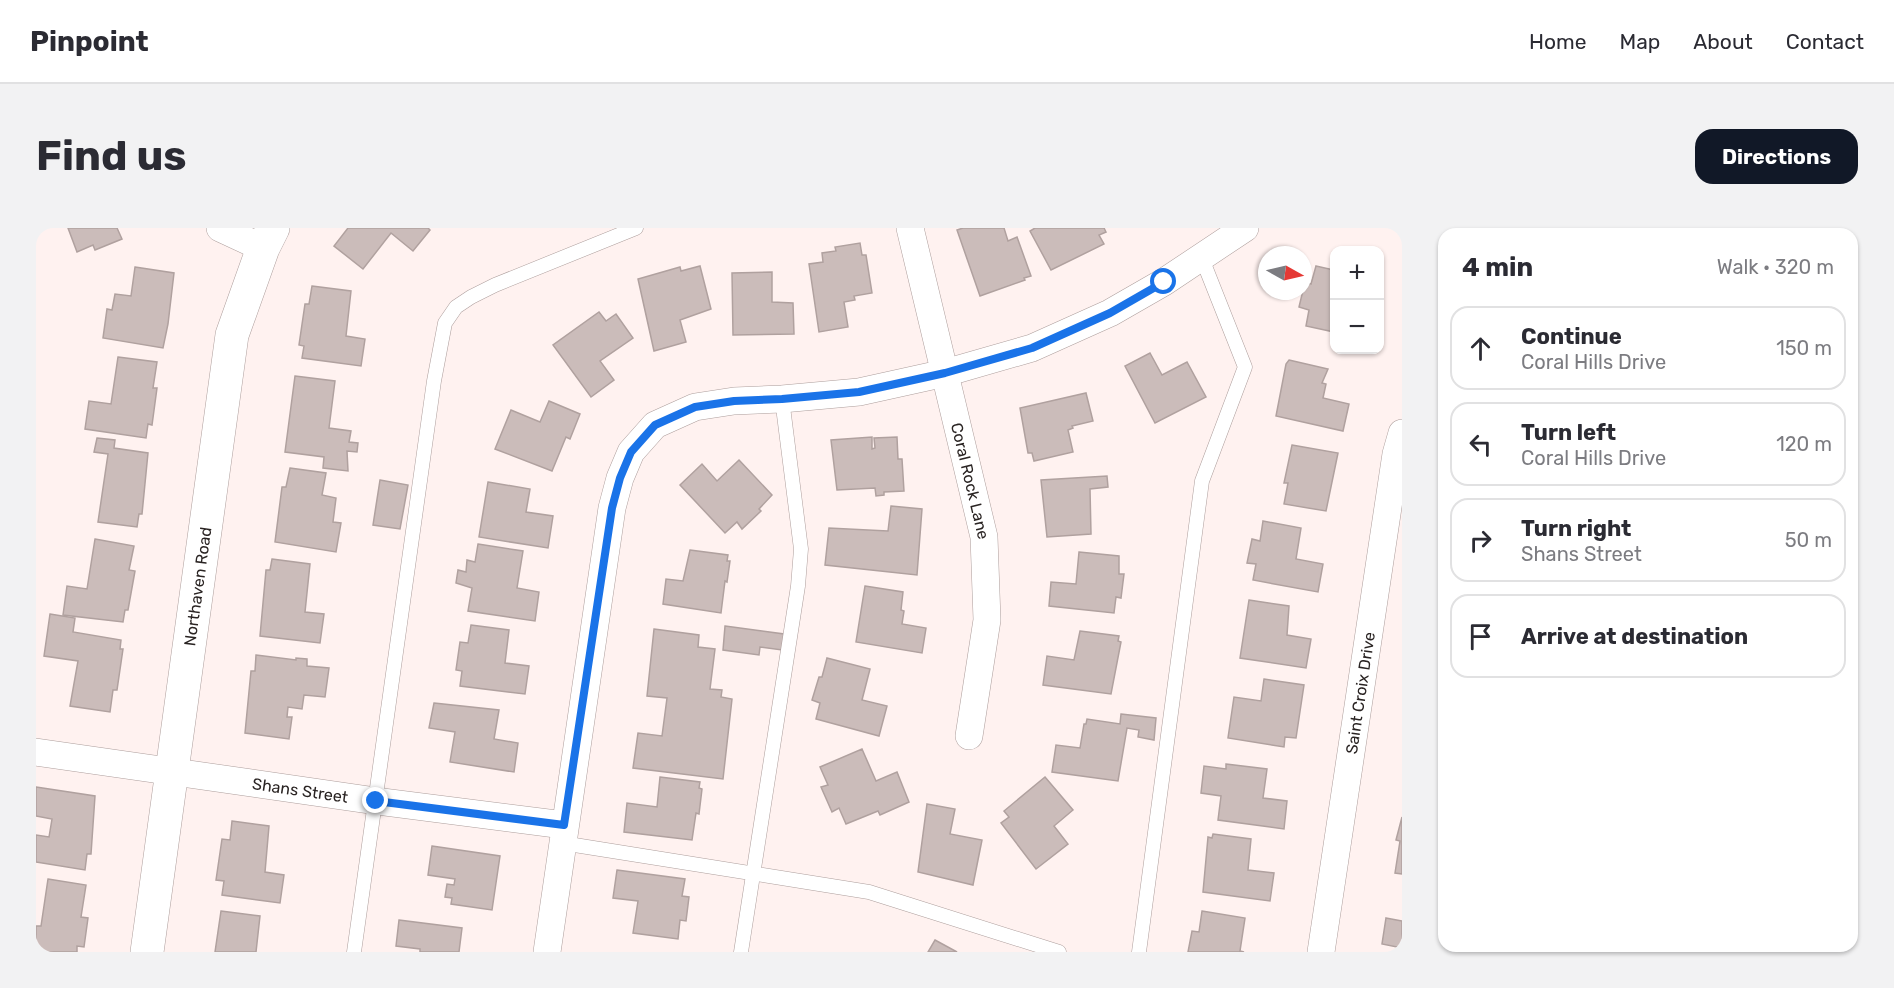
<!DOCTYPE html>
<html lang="en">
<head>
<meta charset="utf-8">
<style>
	body { margin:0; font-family:Rubik,sans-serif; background:#f2f2f3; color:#2b2b33 }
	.controls { position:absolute; right:18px; top:18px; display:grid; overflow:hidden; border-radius:12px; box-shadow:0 2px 4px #0004 }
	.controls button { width:54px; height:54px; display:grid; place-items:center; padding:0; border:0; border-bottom:2px solid #e1e1e2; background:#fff; color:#2b2b33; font:30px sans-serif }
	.compass { position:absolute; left:1222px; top:18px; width:54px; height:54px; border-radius:50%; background:#fff; box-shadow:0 2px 4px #0004; rotate:98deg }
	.stop { position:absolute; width:18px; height:18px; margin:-14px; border:4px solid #1a73e8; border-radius:50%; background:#fff }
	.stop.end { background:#1a73e8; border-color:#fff; box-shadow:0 2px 6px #0008 }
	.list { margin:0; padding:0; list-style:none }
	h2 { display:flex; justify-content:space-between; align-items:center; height:78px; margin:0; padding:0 24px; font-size:26px }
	h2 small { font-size:20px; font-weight:400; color:#7c7c81 }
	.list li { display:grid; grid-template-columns:39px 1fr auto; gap:18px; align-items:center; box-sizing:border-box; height:84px; margin:0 12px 12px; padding:0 12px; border:2px solid #e1e1e2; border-radius:18px }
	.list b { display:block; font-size:22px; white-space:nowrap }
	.list p { margin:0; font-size:20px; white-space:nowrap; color:#7c7c81 }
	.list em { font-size:20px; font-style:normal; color:#7c7c81 }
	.icon { flex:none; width:33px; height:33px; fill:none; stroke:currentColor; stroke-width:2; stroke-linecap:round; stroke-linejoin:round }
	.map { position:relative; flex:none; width:1366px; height:724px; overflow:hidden; border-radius:18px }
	header { display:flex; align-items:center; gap:36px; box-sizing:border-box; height:84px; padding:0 30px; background:#fff; border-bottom:2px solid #e1e1e2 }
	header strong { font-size:28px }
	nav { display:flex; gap:33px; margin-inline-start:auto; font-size:21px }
	.intro { display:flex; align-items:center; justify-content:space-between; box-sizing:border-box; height:144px; padding:0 36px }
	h1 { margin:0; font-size:42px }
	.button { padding:15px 27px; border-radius:18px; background:#111827; color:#fff; font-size:21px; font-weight:700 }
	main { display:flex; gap:36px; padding:0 36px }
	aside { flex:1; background:#fff; border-radius:18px; box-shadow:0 2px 4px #0004 }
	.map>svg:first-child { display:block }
	.building { fill:#cbbcba; stroke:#b0a19f; stroke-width:1.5 }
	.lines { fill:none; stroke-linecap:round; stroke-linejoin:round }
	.service-casing { stroke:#ad9e9c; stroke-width:15 }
	.minor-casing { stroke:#ad9e9c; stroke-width:28 }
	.tertiary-casing { stroke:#ad9e9c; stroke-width:34 }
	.service { stroke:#fff; stroke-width:14 }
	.minor { stroke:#fff; stroke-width:27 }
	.tertiary { stroke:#fff; stroke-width:33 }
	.route { stroke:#1a73e8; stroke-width:8 }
	.labels { text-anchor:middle; stroke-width:4.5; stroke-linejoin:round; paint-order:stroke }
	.street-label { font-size:16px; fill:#2a2423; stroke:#fff }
</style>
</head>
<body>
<header>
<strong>Pinpoint</strong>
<nav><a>Home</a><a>Map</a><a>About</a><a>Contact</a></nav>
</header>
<div class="intro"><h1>Find us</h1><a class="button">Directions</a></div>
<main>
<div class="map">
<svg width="1366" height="724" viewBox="0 0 1366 724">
	<rect width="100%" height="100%" fill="#fff2f0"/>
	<g class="building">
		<polygon points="32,0 81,0 86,11 59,22 57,17 41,24"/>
		<polygon points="312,0 392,0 394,2 377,23 355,5 327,41 298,18"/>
		<polygon points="927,0 968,0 972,13 981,9 995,48 988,50 989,52 944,68 921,2"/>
		<polygon points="999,0 1068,0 1070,4 1063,7 1068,16 1015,42 994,3"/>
		<polygon points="824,15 826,27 830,27 836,65 818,68 819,72 808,74 812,99 783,104 773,36 787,34 786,25 800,23 799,19"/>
		<polygon points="664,38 675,81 644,92 650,114 618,123 602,51 644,39 645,43"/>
		<polygon points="1280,38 1298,42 1298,104 1270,98 1273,82 1263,79 1269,54 1275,56"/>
		<polygon points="99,39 138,45 132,96 127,120 67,110 71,81 76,82 79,66 95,68"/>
		<polygon points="736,44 736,74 757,75 758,106 697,107 696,45"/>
		<polygon points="276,58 315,63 310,108 329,111 325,138 266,130 268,118 263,117 269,76 273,76"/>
		<polygon points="563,84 570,93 580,86 597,110 564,133 578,152 555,169 517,117"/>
		<polygon points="1114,125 1126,147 1151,134 1170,169 1119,195 1089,138"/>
		<polygon points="82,129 121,134 117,160 121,160 116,197 112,196 110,210 49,201 53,173 75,176"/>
		<polygon points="1253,132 1292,141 1286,155 1290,156 1287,170 1313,176 1307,203 1240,188 1250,136"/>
		<polygon points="259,148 299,153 293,200 315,203 313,214 322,215 321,224 311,223 312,243 287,240 288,229 249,224"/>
		<polygon points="1050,165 1057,193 1036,198 1037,200 1032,202 1037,224 998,233 996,225 992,225 984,180"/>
		<polygon points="513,173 544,186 534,211 530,209 516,243 459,221 475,182 504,194"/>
		<polygon points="836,209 836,221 839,220 838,210 861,209 862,231 866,231 868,263 848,264 848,267 840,268 839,260 801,262 795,212"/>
		<polygon points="61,210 79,212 78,220 112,225 106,286 103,286 101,299 62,294 72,226 58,224"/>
		<polygon points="1256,217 1302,225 1290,283 1248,276 1252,255 1248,255"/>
		<polygon points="703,232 736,267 723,281 725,283 706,301 701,294 689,305 644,257 666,236 681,253"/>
		<polygon points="254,240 290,245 286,267 300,270 297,294 305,295 300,324 239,314 246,259 250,259"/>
		<polygon points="1071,248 1072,259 1054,261 1055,306 1011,309 1005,252"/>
		<polygon points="344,252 372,257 364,301 337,297"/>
		<polygon points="452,254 494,261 490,284 517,288 512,320 443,309"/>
		<polygon points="855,278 886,281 881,347 789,337 793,300 852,303"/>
		<polygon points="1227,293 1265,300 1260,331 1287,336 1282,364 1217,352 1220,336 1211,335 1216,311 1224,313"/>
		<polygon points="59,311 98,318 93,342 99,343 92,382 89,382 87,394 27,387 31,358 51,361"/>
		<polygon points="442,316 487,323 481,360 503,364 499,393 432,383 436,360 420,355 422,342 430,344 431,332 439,334"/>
		<polygon points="654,322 692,327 691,333 694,333 691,354 689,353 685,385 627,376 630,351 647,353"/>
		<polygon points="1043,324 1083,328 1083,346 1088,346 1085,370 1080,369 1078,385 1013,378 1015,354 1040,356"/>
		<polygon points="236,331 274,336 269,384 288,386 284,415 224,408 230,342 234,342"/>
		<polygon points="829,358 867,364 865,382 868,383 866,396 890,400 886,425 820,414"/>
		<polygon points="1213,372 1253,378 1251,407 1275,411 1270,440 1204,430"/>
		<polygon points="14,386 39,390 37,404 85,412 84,421 87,421 81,462 77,462 74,484 34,478 42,433 8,428"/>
		<polygon points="435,397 473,402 469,435 493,438 489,466 424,458 426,443 420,442 424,414 432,415"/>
		<polygon points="689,398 748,406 746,422 724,419 723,427 687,422"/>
		<polygon points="618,401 663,407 662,419 679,421 674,461 686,462 685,469 696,471 687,551 597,540 602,505 626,508 631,470 611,468"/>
		<polygon points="1044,403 1083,408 1082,413 1085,414 1075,466 1007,457 1011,428 1038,432"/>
		<polygon points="220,427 260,432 260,430 271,431 271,438 293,440 289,469 268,467 266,481 252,479 251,489 256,489 253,511 209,505 215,443 219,443"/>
		<polygon points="791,430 834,441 826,472 851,478 843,508 780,491 784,475 776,472 783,449 786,449"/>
		<polygon points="1228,451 1268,457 1260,510 1249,509 1248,519 1192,510 1198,469 1225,473"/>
		<polygon points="398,475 463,482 458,511 482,515 478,544 414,534 419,504 393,500"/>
		<polygon points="1085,486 1120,490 1118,512 1102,509 1103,502 1091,500 1082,553 1016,544 1020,517 1044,520 1048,496 1050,496 1051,491 1084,496"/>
		<polygon points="826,521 840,553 861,544 873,574 844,587 842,583 810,596 803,580 796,584 785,559 792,557 784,539"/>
		<polygon points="1190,536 1231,541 1227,570 1251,573 1248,601 1182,592 1185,568 1165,565 1168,538 1190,541"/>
		<polygon points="624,549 664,554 663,560 666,561 663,586 660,585 656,612 588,604 591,575 621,579"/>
		<polygon points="1009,549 1037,582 1018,598 1032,616 1000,641 965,595 973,589 968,583"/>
		<polygon points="0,559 59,568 55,626 51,626 49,642 0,634 0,607 13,609 16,591 0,588"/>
		<polygon points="891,576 919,581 914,606 946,612 937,657 882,644"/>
		<polygon points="1366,589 1366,646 1359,645 1364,613 1360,612"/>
		<polygon points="196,593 233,598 229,644 248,647 244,675 186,667 188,653 180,652 186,611 194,612"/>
		<polygon points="1177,606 1215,611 1212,642 1238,645 1234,673 1167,664 1172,609 1176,610"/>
		<polygon points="396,618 464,628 456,682 415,676 416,670 409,669 411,656 418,657 419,651 392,647"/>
		<polygon points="581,642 649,651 646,668 653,669 650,693 644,692 642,711 597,705 602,673 577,670"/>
		<polygon points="12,651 50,657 45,689 52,690 48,719 41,718 41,724 0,724 0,698 5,698"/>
		<polygon points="185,683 224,688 220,724 179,724"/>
		<polygon points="1166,683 1209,690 1204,723 1208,724 1152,724 1156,703 1163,704"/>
		<polygon points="1350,690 1366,693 1366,720 1346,716"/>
		<polygon points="363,692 426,700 423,724 384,724 384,721 360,718"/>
		<polygon points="899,712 921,724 892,724"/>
	</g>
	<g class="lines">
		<defs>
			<g id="service">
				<polyline points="526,615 833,664 1023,724"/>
				<polyline points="318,724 398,153 409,95 420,79 435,69 459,57 600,0"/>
				<polyline points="705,724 762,358 765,321 746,171"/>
				<polyline points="1103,724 1166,253 1209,139 1165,28"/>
			</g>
			<g id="minor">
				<polyline points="184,0 227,20"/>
				<path id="s1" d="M874,0l74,309 3,83 -18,116"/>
				<path id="s2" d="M0,524l340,49 188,24"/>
				<polyline points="511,724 576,280 584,250 595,224 619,197 659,179 698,173 746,171 823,164 909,145 996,120 1074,85 1128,54 1209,0"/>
				<path id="s3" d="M1285,724l75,-498 6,-21"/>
			</g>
			<g id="tertiary">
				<path id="s4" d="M111,724l85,-617 31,-87 10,-20"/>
			</g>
		</defs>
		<use href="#service" class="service-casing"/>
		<use href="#minor" class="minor-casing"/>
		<use href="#tertiary" class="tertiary-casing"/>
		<use href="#service" class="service"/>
		<use href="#minor" class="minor"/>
		<use href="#tertiary" class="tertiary"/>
	</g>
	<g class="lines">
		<polyline class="route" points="340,573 528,597 576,280 584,250 595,224 619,197 659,179 698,173 746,171 823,164 909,145 996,120 1074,85 1128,54"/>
	</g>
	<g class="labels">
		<g class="street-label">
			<text dy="6" stroke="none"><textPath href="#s1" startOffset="260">Coral Rock Lane</textPath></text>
			<text dy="6" stroke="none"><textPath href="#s4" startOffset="369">Northaven Road</textPath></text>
			<text dy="6" stroke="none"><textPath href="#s3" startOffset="262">Saint Croix Drive</textPath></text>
			<text dy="6" stroke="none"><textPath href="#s2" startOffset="267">Shans Street</textPath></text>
		</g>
	</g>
</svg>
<div class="controls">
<button>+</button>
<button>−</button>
</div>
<svg class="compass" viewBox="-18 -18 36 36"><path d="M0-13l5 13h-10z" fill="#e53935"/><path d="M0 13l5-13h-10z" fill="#7c7c81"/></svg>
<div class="stop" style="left:1128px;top:54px"></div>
<div class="stop end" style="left:340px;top:573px"></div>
</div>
<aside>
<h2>4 min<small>Walk · 320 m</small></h2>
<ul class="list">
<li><svg class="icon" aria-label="ahead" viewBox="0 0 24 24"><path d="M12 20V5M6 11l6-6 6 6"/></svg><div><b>Continue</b><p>Coral Hills Drive</p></div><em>150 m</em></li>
<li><svg class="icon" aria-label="left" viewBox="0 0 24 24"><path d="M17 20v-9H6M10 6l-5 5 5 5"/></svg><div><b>Turn left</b><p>Coral Hills Drive</p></div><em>120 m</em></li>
<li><svg class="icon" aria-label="right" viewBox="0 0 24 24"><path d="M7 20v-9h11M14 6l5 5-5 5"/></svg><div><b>Turn right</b><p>Shans Street</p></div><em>50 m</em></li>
<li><svg class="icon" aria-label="arrive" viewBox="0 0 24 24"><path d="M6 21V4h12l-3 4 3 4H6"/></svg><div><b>Arrive at destination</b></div></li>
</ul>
</aside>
</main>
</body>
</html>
